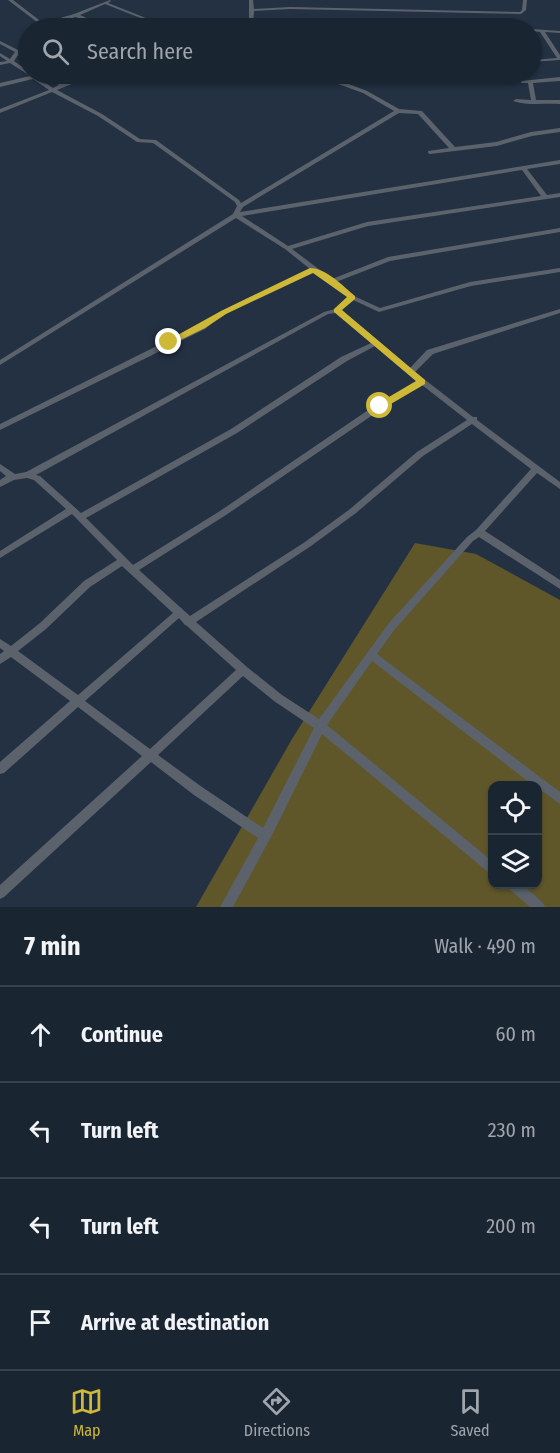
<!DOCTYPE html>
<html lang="en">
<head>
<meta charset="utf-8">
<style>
	body { margin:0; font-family:"Fira Sans Condensed",sans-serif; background:#232d3a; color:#f1f3f6 }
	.controls { position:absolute; right:18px; bottom:18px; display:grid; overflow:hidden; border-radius:12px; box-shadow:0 2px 4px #0004 }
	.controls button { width:54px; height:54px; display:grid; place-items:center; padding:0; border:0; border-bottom:2px solid #38424d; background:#1a2532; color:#f1f3f6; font:30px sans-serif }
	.stop { position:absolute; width:18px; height:18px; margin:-14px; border:4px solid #ceb837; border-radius:50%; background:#fff }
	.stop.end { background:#ceb837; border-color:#fff; box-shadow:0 2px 6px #0008 }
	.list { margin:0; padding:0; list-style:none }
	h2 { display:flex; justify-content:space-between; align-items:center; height:78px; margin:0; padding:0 24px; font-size:26px }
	h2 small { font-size:20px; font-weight:400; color:#9fa5ac }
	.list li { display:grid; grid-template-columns:39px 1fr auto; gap:18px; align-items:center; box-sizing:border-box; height:96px; padding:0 24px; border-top:2px solid #38424d }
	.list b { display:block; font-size:22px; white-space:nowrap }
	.list em { font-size:20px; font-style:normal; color:#9fa5ac }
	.icon { flex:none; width:33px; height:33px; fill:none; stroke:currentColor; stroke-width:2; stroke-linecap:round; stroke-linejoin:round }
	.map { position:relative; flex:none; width:560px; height:907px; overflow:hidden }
	.search { position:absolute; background:#1a2532; box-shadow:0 2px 4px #0004; left:18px; right:18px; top:18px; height:66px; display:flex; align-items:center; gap:15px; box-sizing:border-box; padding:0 21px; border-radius:33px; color:#9fa5ac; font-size:22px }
	.sheet { height:462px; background:#1a2532 }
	nav { display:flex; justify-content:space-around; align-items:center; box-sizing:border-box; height:84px; border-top:2px solid #38424d; background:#1a2532; font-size:16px; color:#9fa5ac }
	nav a { display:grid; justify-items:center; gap:3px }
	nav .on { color:#ceb837 }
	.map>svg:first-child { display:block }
	.forest { fill:#5f572a; fill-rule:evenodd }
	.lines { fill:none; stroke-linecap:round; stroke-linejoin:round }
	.minor { fill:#5b626b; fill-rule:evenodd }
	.route { fill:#ceb837 }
</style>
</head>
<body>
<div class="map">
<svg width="560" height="907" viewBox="0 0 560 907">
	<rect width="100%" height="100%" fill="#233143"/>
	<path class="forest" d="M415,543l61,11 84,46v307h-364l96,-168zM492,786h46v98h-46z"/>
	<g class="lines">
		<g class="minor">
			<polygon points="8,0 13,0 43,23 74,14 110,0 111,1 108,3 171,28 166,28 105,4 80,15 107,27 107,28 102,28 76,17 46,25 47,27 45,28"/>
			<polygon points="249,0 253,0 254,9 290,7 520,12 522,10 523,0 527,0 526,10 521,14 290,9 254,11 253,25 275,24 349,27 351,28 275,26 232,28 234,27 249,26"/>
			<polygon points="355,27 397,27 399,28 353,28"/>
			<polygon points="532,29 560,31 560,33 545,32 560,55 560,60 532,62 532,60 557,58 540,32 532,31"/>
			<path d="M0,41l20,10 8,7v3l-10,-6 -4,6 14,10v3h4l21,14 6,-3 -15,-11h5l14,10 26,-10h5v1l-37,15 45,24 38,25 16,1 83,60 2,3 153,-92 -31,-18 -50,-18v-1h5l23,8 3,-8h4l-2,9 21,8 32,18 23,2 33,36 41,-5 35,-10 29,-4v4l-28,4 -35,10 -67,8 -2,-1v-2l21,-3 -31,-34 -19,-1 -156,94 -3,5 320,-52v4l-33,5 20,26 13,-2v4l-192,29 -76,23 40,30 56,-22 172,-29v4l-170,29 -54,21 18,14 26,12 90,-26 90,-14v4l-89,14 -92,26 -26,-12 -12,10 69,58 17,-18 133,-41v4l-127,41 -18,18 58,45h4v3l83,62v7l-23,-16 -52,58 75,49v9l-81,-52 -6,4 -78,88 -18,25 183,138v12l-22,-16v-2h-4l-162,-125 -45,64 165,136v13l-4,-2 -166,-138 -49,99 -40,74h-13l38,-69 -64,-43 -43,-33 -147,135 -4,2v-14l142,-129 -64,-49 -74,66 -4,1v-12l70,-61 -59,-44 -11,7v-10l4,-3 -4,-3v-9l11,7 29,-23 44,-42 33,-21 -45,-46 -72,44v-7l66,-42 -32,-29 -7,-2 -13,2 -14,7v-7l6,-4 -6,-5v-7l15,10 11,-2 298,-160 11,-3 13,-12 -34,-25 -89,41 -20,16 -205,101v-6l199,-99 22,-14 89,-42 -25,-20 -49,-31 -236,147v-5l233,-146 4,-8 -2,-4 -82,-59 -16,-1 -39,-26 -46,-24 -52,21v-4l49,-19 -16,-11 -33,8v-4l30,-7 -20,-13 -10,2v-3l7,-1 -7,-5v-3l10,6 5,-7 -15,-8zM522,170l19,26 -174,26 -79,24 -46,-30zM336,313l35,30 -30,14 -110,72 -150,84 -41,-37 -4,-1 292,-161zM375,346l42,36 -40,22 -157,107 -87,54 -47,-47 151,-85 110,-72zM422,385l45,35 -50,32 -67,57 -45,33 -115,74 -51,-46 87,-55 157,-107zM472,424l59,45 -55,61 -9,7 -78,86 -70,96 -37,-24 -35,-28 -51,-45 115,-76 45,-33 67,-57zM122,566l51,47 -95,82 -60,-44 28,-22 44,-42zM179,618l6,7 2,1 49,44 -86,79 -65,-48zM243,676l31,25 40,27 -51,100 -61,-41 -44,-32z"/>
			<path d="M560,77v4l-27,2 3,17h24v4c-15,-1 -33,2 -47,-3l3,-2 15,1 -3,-17h-7v-2z"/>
			<polygon points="506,884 522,884 543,903 545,907 530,907 508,888"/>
		</g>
	</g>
	<path class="route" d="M310,268c16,0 33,18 45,28v3l-13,11 83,70v4l-41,24h-7v-4l39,-23 -82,-69v-3l13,-12 -34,-24 -87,41 -21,14 -33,16 -7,-2 56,-31z"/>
</svg>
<div class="controls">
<button><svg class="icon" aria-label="locate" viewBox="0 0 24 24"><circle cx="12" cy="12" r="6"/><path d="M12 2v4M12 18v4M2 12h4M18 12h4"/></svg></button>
<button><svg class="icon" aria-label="layers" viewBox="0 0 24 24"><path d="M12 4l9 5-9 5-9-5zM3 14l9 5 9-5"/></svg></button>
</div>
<div class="stop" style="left:380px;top:406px"></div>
<div class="stop end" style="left:169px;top:342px"></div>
<div class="search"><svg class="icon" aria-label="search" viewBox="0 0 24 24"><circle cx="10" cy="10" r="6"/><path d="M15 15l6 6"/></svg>Search here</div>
</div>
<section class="sheet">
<h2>7 min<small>Walk · 490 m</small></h2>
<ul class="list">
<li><svg class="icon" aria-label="ahead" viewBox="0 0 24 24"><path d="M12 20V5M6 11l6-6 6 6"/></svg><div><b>Continue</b></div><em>60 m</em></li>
<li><svg class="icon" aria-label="left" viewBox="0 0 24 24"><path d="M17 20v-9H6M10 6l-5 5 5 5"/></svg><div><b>Turn left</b></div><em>230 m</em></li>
<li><svg class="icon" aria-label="left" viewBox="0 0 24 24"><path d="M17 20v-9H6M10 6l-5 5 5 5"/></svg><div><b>Turn left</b></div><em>200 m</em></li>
<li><svg class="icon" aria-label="arrive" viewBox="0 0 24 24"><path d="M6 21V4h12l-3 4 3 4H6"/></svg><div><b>Arrive at destination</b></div></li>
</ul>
</section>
<nav>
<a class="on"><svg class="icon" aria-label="map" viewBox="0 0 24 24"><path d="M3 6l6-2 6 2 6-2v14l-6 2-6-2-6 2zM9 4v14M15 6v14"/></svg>Map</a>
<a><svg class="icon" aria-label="directions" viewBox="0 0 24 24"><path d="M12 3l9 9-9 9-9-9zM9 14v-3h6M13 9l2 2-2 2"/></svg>Directions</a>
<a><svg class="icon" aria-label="saved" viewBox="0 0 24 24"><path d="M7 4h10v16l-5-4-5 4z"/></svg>Saved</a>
</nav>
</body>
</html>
